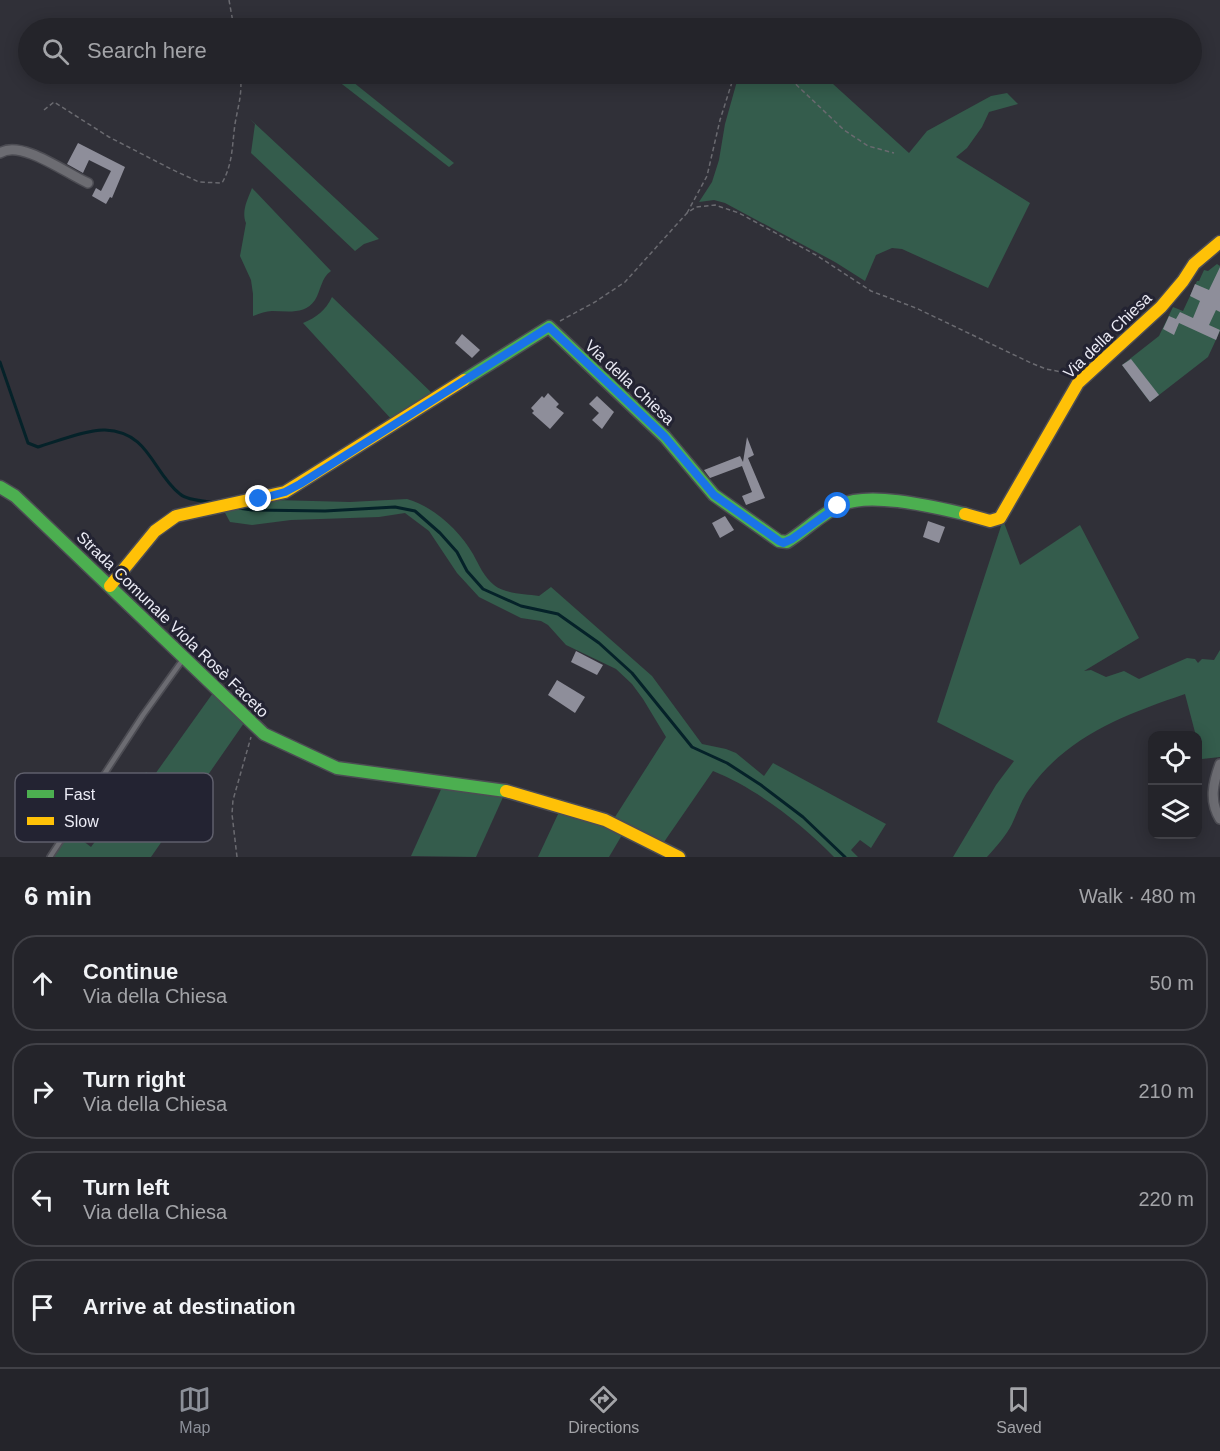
<!DOCTYPE html>
<html lang="en">
<head>
<meta charset="utf-8">
<style>
	body { margin:0; font-family:Arial,sans-serif; background:#303036; color:#f1f3f6 }
	.controls { position:absolute; right:18px; bottom:18px; display:grid; overflow:hidden; border-radius:12px; box-shadow:0 3px 15px #0003 }
	.controls button { width:54px; height:54px; display:grid; place-items:center; padding:0; border:0; border-bottom:2px solid #414147; background:#24242a; color:#f1f3f6; font:30px sans-serif }
	.stop { position:absolute; width:18px; height:18px; margin:-14px; border:4px solid #1a73e8; border-radius:50%; background:#fff }
	.stop.end { background:#1a73e8; border-color:#fff; box-shadow:0 2px 6px #0008 }
	.list { margin:0; padding:0; list-style:none }
	h2 { display:flex; justify-content:space-between; align-items:center; height:78px; margin:0; padding:0 24px; font-size:26px }
	h2 small { font-size:20px; font-weight:400; color:#a3a4a8 }
	.list li { display:grid; grid-template-columns:39px 1fr auto; gap:18px; align-items:center; box-sizing:border-box; height:96px; margin:0 12px 12px; padding:0 12px; border:2px solid #414147; border-radius:24px }
	.list b { display:block; font-size:22px; white-space:nowrap }
	.list p { margin:0; font-size:20px; white-space:nowrap; color:#a3a4a8 }
	.list em { font-size:20px; font-style:normal; color:#a3a4a8 }
	.icon { flex:none; width:33px; height:33px; fill:none; stroke:currentColor; stroke-width:2; stroke-linecap:round; stroke-linejoin:round }
	.map { position:relative; flex:none; width:1220px; height:857px; overflow:hidden }
	.search { position:absolute; background:#24242a; box-shadow:0 3px 15px #0003; left:18px; right:18px; top:18px; height:66px; display:flex; align-items:center; gap:15px; box-sizing:border-box; padding:0 21px; border-radius:33px; color:#a3a4a8; font-size:22px }
	.sheet { height:510px; background:#24242a }
	nav { display:flex; justify-content:space-around; align-items:center; box-sizing:border-box; height:84px; border-top:2px solid #414147; background:#24242a; font-size:16px; color:#a3a4a8 }
	nav a { display:grid; justify-items:center; gap:3px }
	nav .on { color:#8c9099 }
	.map>svg:first-child { display:block }
	.green { fill:#345c4c }
	.lines { fill:none; stroke-linecap:round; stroke-linejoin:round }
	.stream { stroke:#052229; stroke-width:3 }
	.building { fill:#8e8e9a }
	.lane-casing { stroke:#4c4c53; stroke-width:8 }
	.street-casing { stroke:#4c4c53; stroke-width:12 }
	.fast-casing { stroke:#4c4c53; stroke-width:15 }
	.slow-casing { stroke:#4c4c53; stroke-width:15 }
	.path { stroke:#6a6a70; stroke-width:1.5; stroke-dasharray:4.5 3; stroke-linecap:butt }
	.lane { stroke:#6c6c72; stroke-width:4.5 }
	.street { stroke:#6c6c72; stroke-width:9 }
	.fast { stroke:#4caf50; stroke-width:12 }
	.slow { stroke:#ffc107; stroke-width:12 }
	.route { stroke:#1a73e8; stroke-width:8 }
	.labels { text-anchor:middle; stroke-width:6; stroke-linejoin:round; paint-order:stroke }
	.street-label { font-size:16px; fill:#ebebf5; stroke:#232332 }
	.key { fill:#232332; stroke:#5f5f6c; stroke-width:1.5 }
	.key-label { font-size:16px; fill:#ebebf5 }
</style>
</head>
<body>
<div class="map">
<svg width="1220" height="857" viewBox="0 0 1220 857">
	<rect width="100%" height="100%" fill="#303038"/>
	<g class="green">
		<polygon points="329,74 343,74 454,163 449,167"/>
		<polygon points="739,74 822,74 909,153 927,131 991,96 1007,93 1018,104 989,112 982,127 967,148 956,157 1030,203 988,288 902,249 892,248 876,255 865,281 835,262 725,203 714,200 699,202 712,182 719,160 725,124"/>
		<polygon points="250,119 379,239 364,244 355,251 251,153 255,124"/>
		<path d="M252,188l79,83c-10,7 -10,19 -16,29 -10,15 -28,11 -43,11 -6,0 -13,3 -19,5v-22l-2,-14 -11,-24 6,-33c-5,-12 2,-24 6,-35z"/>
		<polygon points="1217,264 1220,266 1220,331 1208,357 1150,402 1122,365 1159,336 1173,307 1183,311 1197,281 1199,281 1204,270 1208,271"/>
		<path d="M332,297l102,98 -41,26 -90,-98c14,-6 22,-12 29,-26z"/>
		<path d="M407,499c26,7 53,32 66,55 6,11 11,23 21,31 11,9 31,9 45,11l12,-9 101,89 50,68 24,5 10,4 28,23 9,-13 113,61 -15,24 -11,-8 -9,10 7,7h-24c-32,-33 -78,-69 -121,-86l-49,71 -49,-25 51,-80 -23,-38 -11,-15 -16,-15 -50,-24 -18,-20 -7,-4 -20,-3 -42,-21 -22,-24 -28,-42 -24,-18 -26,4 -88,3 -39,5 -22,-3 -6,-11 51,-11 75,2z"/>
		<path d="M1003,520l17,45 60,-40 59,113 -55,33 7,-1 15,7 18,-6 15,8 48,-21 8,1 3,4 4,-4 12,1 6,-10v107l-18,2 -17,-65c-58,20 -116,41 -154,93 -9,11 -13,24 -19,37 -6,12 -16,23 -25,33h-34l43,-72 18,-24 -77,-39z"/>
		<polygon points="213,693 244,723 151,857 54,857 70,831 91,847 146,772 153,777"/>
		<polygon points="443,785 504,795 476,857 411,856"/>
		<polygon points="559,812 600,824 622,835 609,857 538,857"/>
	</g>
	<g class="lines">
		<g class="stream">
			<path d="M0,362l28,81 10,4c17,-5 50,-18 67,-17 45,2 47,42 75,64 7,6 22,7 31,8"/>
			<polyline points="238,508 252,510 325,511 395,507 415,511 440,533 457,552 467,571 483,589 521,606 558,614 599,643 632,673 692,747 727,763 761,785 803,817 845,857"/>
		</g>
	</g>
	<g class="building">
		<polygon points="78,143 125,167 112,198 110,197 106,204 92,196 96,188 101,191 111,171 89,160 83,173 67,164"/>
		<polygon points="1220,267 1220,312 1216,310 1209,325 1220,330 1216,340 1179,323 1174,335 1163,329 1169,316 1176,319 1180,312 1193,318 1200,301 1190,296 1195,284 1209,290"/>
		<polygon points="462,334 480,350 472,358 455,343"/>
		<polygon points="1131,359 1159,395 1150,402 1122,365"/>
		<polygon points="548,393 559,404 556,407 564,413 550,429 532,413 534,411 531,408 542,396 544,398"/>
		<polygon points="597,396 614,412 602,429 592,420 599,413 589,404"/>
		<polygon points="747,437 754,455 748,458 765,498 746,505 742,496 752,492 742,466 710,478 704,470 740,456 743,462"/>
		<polygon points="725,516 734,530 720,538 712,523"/>
		<polygon points="928,521 945,527 939,543 923,537"/>
		<polygon points="576,651 603,665 597,675 571,662"/>
		<polygon points="557,680 585,697 575,713 548,695"/>
	</g>
	<g class="lines">
		<defs>
			<polyline id="lane" points="50,857 143,715 184,658"/>
			<g id="street">
				<path d="M0,153c21,-14 67,21 88,30"/>
				<path d="M1220,764c-7,19 -11,37 0,55"/>
			</g>
			<g id="fast">
				<path d="M464,380l85,-53 116,110 49,58 65,46 8,1c18,-11 34,-28 54,-37 28,-14 93,2 124,9"/>
				<polyline points="0,487 15,496 264,734 337,768 506,791"/>
			</g>
			<g id="slow">
				<polyline points="965,514 990,521 1000,518 1078,383 1161,307 1183,281 1194,264 1220,242"/>
				<polyline points="110,586 155,531 176,516 285,492 464,380"/>
				<polyline points="506,791 605,820 679,857"/>
			</g>
		</defs>
		<use href="#lane" class="lane-casing"/>
		<use href="#street" class="street-casing"/>
		<use href="#fast" class="fast-casing"/>
		<use href="#slow" class="slow-casing"/>
		<g class="path">
			<polyline points="229,0 234,28"/>
			<polyline points="785,74 844,130 868,146 894,153"/>
			<path d="M44,110l10,-8 55,35 62,32 28,13 23,1c11,-19 10,-38 13,-59 3,-18 8,-32 5,-50"/>
			<polyline points="687,213 707,176 720,120 733,79 736,74"/>
			<polyline points="560,321 595,302 625,282 687,213 696,207 715,205 739,213 816,255 871,291 916,308 1031,363 1046,369 1072,374"/>
			<polyline points="237,857 232,814 233,800 251,737"/>
		</g>
		<use href="#lane" class="lane"/>
		<use href="#street" class="street"/>
		<use href="#fast" class="fast"/>
		<use href="#slow" class="slow"/>
	</g>
	<g class="lines">
		<polyline class="route" points="259,499 285,492 300,484 549,327 665,437 714,495 779,541 783,543 792,539 838,506"/>
	</g>
	<g class="labels">
		<g class="street-label">
			<text transform="translate(1107 335) rotate(-44)" y="6">Via della Chiesa</text>
			<text transform="translate(630 382) rotate(43)" y="6">Via della Chiesa</text>
			<text transform="translate(173 624) rotate(44)" y="6">Strada Comunale Viola Rosè Faceto</text>
		</g>
	</g>
	<rect x="15" y="773" width="198" height="69" rx="9" class="key"/>
	<rect x="27" y="790" width="27" height="8" fill="#4caf50"/>
	<rect x="27" y="817" width="27" height="8" fill="#ffc107"/>
	<g class="key-label">
		<text x="64" y="800">Fast</text>
		<text x="64" y="827">Slow</text>
	</g>
</svg>
<div class="controls">
<button><svg class="icon" aria-label="locate" viewBox="0 0 24 24"><circle cx="12" cy="12" r="6"/><path d="M12 2v4M12 18v4M2 12h4M18 12h4"/></svg></button>
<button><svg class="icon" aria-label="layers" viewBox="0 0 24 24"><path d="M12 4l9 5-9 5-9-5zM3 14l9 5 9-5"/></svg></button>
</div>
<div class="stop" style="left:838px;top:506px"></div>
<div class="stop end" style="left:259px;top:499px"></div>
<div class="search"><svg class="icon" aria-label="search" viewBox="0 0 24 24"><circle cx="10" cy="10" r="6"/><path d="M15 15l6 6"/></svg>Search here</div>
</div>
<section class="sheet">
<h2>6 min<small>Walk · 480 m</small></h2>
<ul class="list">
<li><svg class="icon" aria-label="ahead" viewBox="0 0 24 24"><path d="M12 20V5M6 11l6-6 6 6"/></svg><div><b>Continue</b><p>Via della Chiesa</p></div><em>50 m</em></li>
<li><svg class="icon" aria-label="right" viewBox="0 0 24 24"><path d="M7 20v-9h11M14 6l5 5-5 5"/></svg><div><b>Turn right</b><p>Via della Chiesa</p></div><em>210 m</em></li>
<li><svg class="icon" aria-label="left" viewBox="0 0 24 24"><path d="M17 20v-9H6M10 6l-5 5 5 5"/></svg><div><b>Turn left</b><p>Via della Chiesa</p></div><em>220 m</em></li>
<li><svg class="icon" aria-label="arrive" viewBox="0 0 24 24"><path d="M6 21V4h12l-3 4 3 4H6"/></svg><div><b>Arrive at destination</b></div></li>
</ul>
</section>
<nav>
<a class="on"><svg class="icon" aria-label="map" viewBox="0 0 24 24"><path d="M3 6l6-2 6 2 6-2v14l-6 2-6-2-6 2zM9 4v14M15 6v14"/></svg>Map</a>
<a><svg class="icon" aria-label="directions" viewBox="0 0 24 24"><path d="M12 3l9 9-9 9-9-9zM9 14v-3h6M13 9l2 2-2 2"/></svg>Directions</a>
<a><svg class="icon" aria-label="saved" viewBox="0 0 24 24"><path d="M7 4h10v16l-5-4-5 4z"/></svg>Saved</a>
</nav>
</body>
</html>
